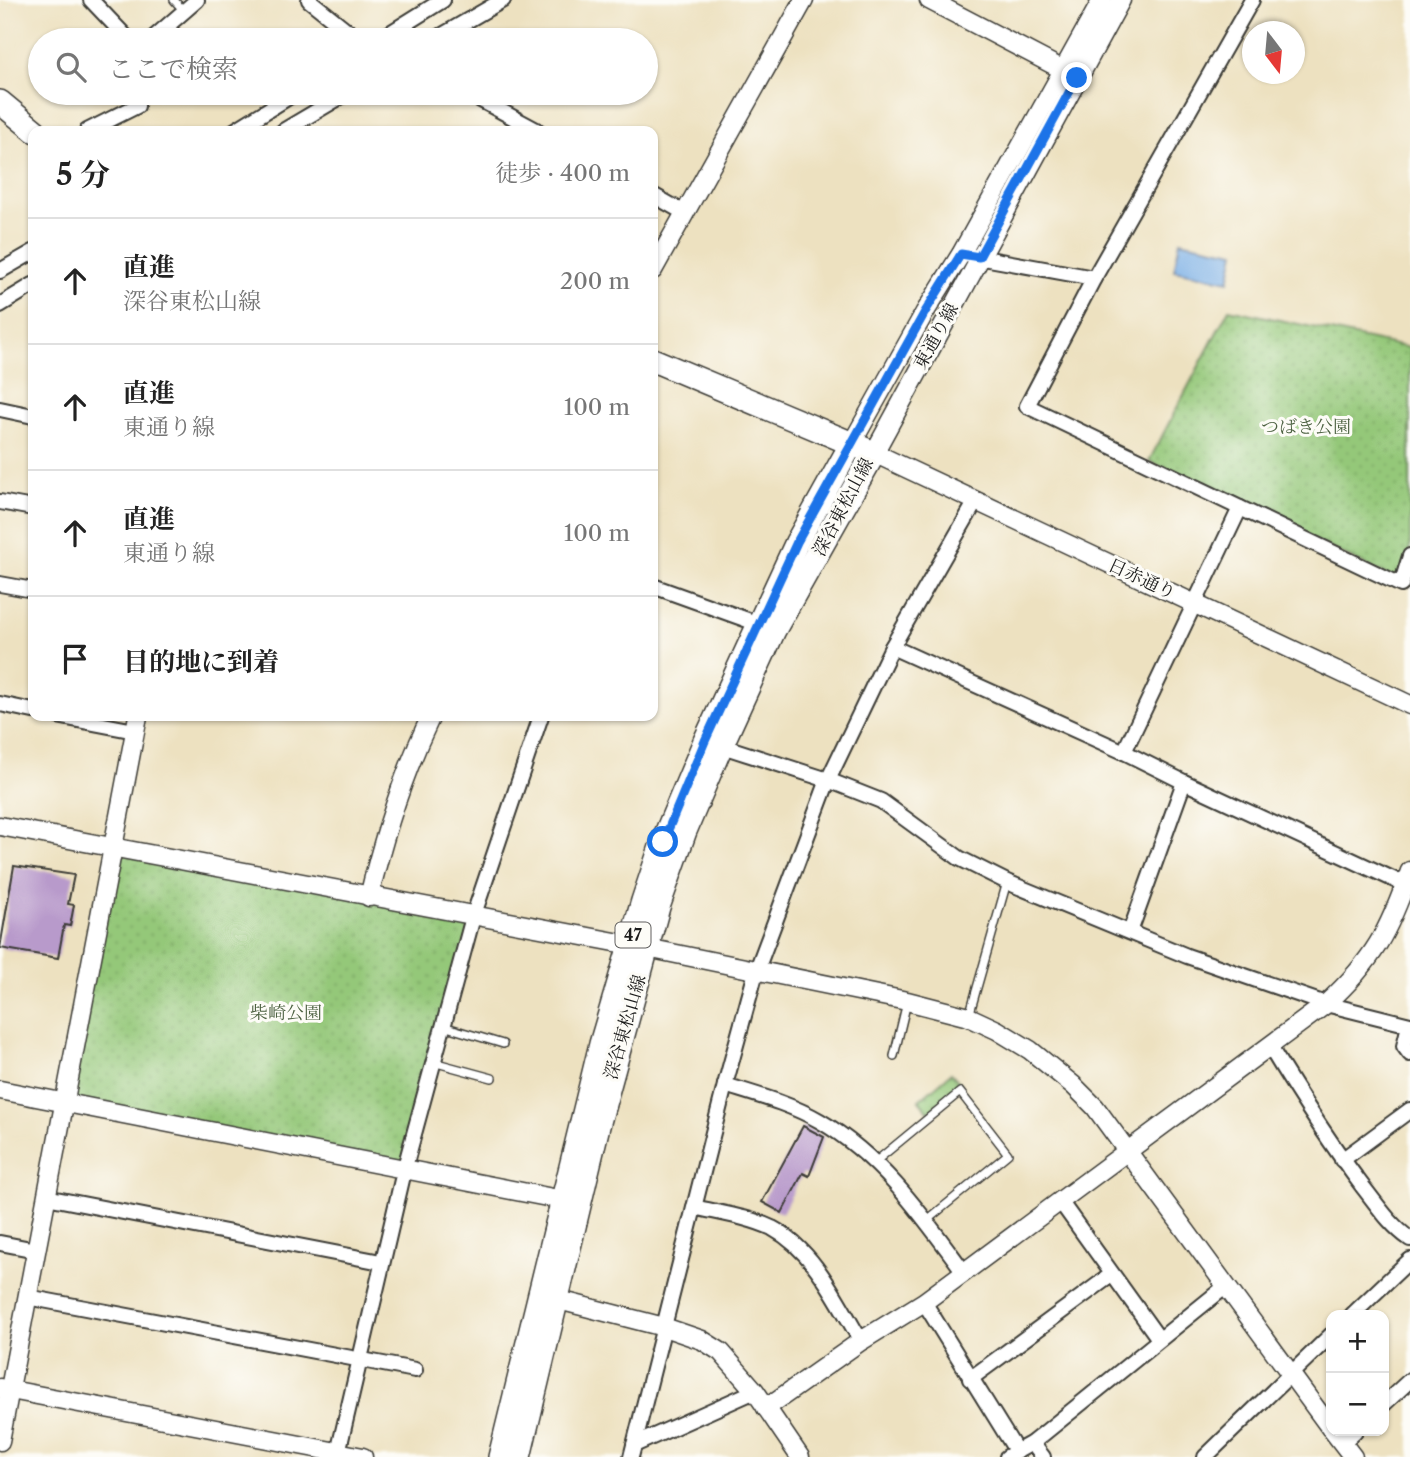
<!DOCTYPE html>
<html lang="ja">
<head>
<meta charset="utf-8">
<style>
	body { margin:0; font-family:"Libre Caslon Text","Noto Serif JP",serif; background:#f2f2f2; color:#222 }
	.controls { position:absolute; right:21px; bottom:21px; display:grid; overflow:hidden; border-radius:14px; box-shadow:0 2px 5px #0004 }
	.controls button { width:63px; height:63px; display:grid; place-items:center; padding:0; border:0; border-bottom:2px solid #e0e0e0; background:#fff; color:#222; font:35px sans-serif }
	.compass { position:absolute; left:1242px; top:21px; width:63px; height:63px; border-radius:50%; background:#fff; box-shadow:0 2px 5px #0004; rotate:164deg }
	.stop { position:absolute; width:21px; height:21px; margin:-16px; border:5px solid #1a73e8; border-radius:50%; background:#fff }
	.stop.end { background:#1a73e8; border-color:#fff; box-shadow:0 2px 7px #0008 }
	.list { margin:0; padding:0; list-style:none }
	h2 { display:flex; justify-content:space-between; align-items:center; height:91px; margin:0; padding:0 28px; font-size:30px }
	h2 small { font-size:23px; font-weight:400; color:#767676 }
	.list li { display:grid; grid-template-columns:46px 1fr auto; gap:21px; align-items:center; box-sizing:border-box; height:126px; padding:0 28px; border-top:2px solid #e0e0e0 }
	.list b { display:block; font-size:26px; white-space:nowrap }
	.list p { margin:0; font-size:23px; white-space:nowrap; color:#767676 }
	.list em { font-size:23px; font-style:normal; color:#767676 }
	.icon { flex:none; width:38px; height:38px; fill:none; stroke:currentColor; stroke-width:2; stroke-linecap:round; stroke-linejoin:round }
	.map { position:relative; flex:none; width:1410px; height:1457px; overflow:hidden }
	.search { position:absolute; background:#fff; box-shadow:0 2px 5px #0004; left:28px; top:28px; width:630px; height:77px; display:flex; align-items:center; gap:18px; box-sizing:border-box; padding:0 24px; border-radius:38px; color:#767676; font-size:26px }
	.panel { position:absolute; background:#fff; box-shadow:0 2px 5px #0004; left:28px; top:126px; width:630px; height:595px; border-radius:14px }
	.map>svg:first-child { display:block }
	.grass { fill:url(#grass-dots); stroke:#58724a; stroke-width:2 }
	.water { fill:#78ade5; stroke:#4a6480; stroke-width:2 }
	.building { fill:#b89acb }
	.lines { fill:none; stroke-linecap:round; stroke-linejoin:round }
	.service-casing { stroke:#3b3a35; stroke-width:10 }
	.minor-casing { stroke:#3b3a35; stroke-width:18 }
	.tertiary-casing { stroke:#3b3a35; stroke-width:21 }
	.primary-casing { stroke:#3b3a35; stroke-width:26 }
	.service { stroke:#fff; stroke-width:7 }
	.minor { stroke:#fff; stroke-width:14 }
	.tertiary { stroke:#fff; stroke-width:18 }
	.primary { stroke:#fff; stroke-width:23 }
	.route { stroke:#1a73e8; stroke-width:9 }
	.labels { text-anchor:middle; stroke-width:6; stroke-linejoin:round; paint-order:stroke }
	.shield { fill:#fdfcf7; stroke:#605f5e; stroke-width:2 }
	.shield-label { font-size:16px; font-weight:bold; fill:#1c1c1c }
	.street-label { font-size:18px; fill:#1c1c1c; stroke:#fdfcf7 }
	.park-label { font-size:18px; fill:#4c6141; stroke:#fdfcf7 }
</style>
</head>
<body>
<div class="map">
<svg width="1410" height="1457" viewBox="0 0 1410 1457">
	<defs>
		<pattern id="grass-dots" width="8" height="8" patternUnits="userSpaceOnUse" patternTransform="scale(1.75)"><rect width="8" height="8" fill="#94c879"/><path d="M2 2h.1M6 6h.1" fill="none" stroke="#7fab68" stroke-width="1.8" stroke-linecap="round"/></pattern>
	</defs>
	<rect width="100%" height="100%" fill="#fdfcf7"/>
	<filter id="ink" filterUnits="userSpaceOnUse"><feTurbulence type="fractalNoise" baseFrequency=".0143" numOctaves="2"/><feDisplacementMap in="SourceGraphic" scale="14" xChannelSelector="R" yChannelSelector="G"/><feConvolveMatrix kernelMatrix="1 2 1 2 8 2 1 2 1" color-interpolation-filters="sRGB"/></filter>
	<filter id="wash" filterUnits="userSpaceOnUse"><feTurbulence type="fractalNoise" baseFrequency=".00686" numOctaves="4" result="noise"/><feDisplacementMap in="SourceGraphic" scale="28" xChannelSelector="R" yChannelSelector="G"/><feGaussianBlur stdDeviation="1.57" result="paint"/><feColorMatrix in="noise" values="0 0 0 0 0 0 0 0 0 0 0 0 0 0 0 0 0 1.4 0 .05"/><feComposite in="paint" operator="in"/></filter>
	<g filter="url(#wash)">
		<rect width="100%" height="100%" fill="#ede1c0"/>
		<g class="grass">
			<polygon points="1229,309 1410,348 1410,547 1399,581 1149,461"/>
			<polygon points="113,849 473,917 405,1167 65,1103"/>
			<polygon points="951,1073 961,1084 929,1112 919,1100"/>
		</g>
		<polygon class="water" points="1180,241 1235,252 1229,281 1174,270"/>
		<g id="blocks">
			<g class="building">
				<polygon points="14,866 74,875 68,904 74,905 70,926 64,925 58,958 0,948"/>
				<polygon points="803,1126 824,1137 809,1176 803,1173 782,1213 762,1202"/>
			</g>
		</g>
	</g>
	<g filter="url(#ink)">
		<use href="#blocks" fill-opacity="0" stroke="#3b3a35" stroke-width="2"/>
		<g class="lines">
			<defs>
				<g id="service">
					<polyline points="174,0 184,11"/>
					<polyline points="969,1016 1007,882"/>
					<polyline points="443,1026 503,1044"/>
					<polyline points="894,1056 907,1002"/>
					<polyline points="433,1062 492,1078"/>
					<polyline points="875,1162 960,1092 1008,1154 926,1221"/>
				</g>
				<g id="minor">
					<polyline points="91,0 129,40"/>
					<polyline points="309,0 359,40"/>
					<polyline points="1252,0 1094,278 1027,406 1401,585 1410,556"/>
					<polyline points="166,29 181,40"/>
					<polyline points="151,40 197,0"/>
					<polyline points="379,40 443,0"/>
					<polyline points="434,40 503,0"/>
					<polyline points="468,93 538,131"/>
					<polyline points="87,131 137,106 138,93"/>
					<polyline points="234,131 295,93"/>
					<polyline points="283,131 347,93"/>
					<polyline points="653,195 683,212"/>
					<polyline points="961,254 1094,278"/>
					<polyline points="0,271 33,252"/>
					<polyline points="0,305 33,285"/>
					<polyline points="0,409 33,416"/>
					<polyline points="0,502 33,508"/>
					<polyline points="0,584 33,590"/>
					<polyline points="653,586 767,627"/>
					<polyline points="892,647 1124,752 1184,782 1410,887"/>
					<polyline points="0,704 33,711"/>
					<polyline points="57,716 135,731"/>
					<polyline points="716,744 828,780 881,801 959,858 1007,882 1187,956 1326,1004 1410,1025"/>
					<polyline points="1124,752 1240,508"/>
					<polyline points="1130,932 1184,782"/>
					<polyline points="1409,1025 1404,1046 1410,1054"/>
					<path d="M1270,1047c29,48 59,95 93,140 15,19 27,38 47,52"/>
					<path d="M725,1085c32,10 66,19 95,36 62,36 103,95 144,151"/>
					<polyline points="1342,1160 1410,1110"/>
					<polyline points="46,1197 381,1262"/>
					<polyline points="1060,1201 1159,1339"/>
					<path d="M694,1207c25,6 55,10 78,21 43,23 65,73 89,113"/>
					<polyline points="0,1243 36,1250"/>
					<polyline points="27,1297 415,1370"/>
					<polyline points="924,1302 1017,1452"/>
					<polyline points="1352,1315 1410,1260"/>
					<polyline points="970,1379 1111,1275"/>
					<polyline points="1384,1404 1410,1380"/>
					<polyline points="1032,1443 1043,1457"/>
					<polyline points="1342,1443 1355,1431"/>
					<polyline points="634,1445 755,1391"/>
					<polyline points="337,1457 405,1167 473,917 541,716"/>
					<polyline points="631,1457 725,1085 756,972 828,780 892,647 976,501"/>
					<polyline points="1007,1457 1032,1443 1226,1286"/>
					<polyline points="1205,1457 1331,1335"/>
				</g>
				<g id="tertiary">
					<polyline points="929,0 1071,74"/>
					<polyline points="1121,0 874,453 1410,705"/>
					<polyline points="653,270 804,0"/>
					<polyline points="852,443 925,312 961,254 1102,0"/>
					<polyline points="0,826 647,948 907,1001 969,1017 997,1030 1030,1050 1073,1085 1095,1107 1331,1429"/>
					<path d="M369,897c15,-63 34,-123 62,-181"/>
					<polyline points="0,1090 573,1202"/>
					<polyline points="547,1297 664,1327 702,1340 721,1352 755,1391 800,1457"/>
					<polyline points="0,1388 363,1457"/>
					<path d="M766,1408l95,-67 63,-39 402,-298c48,-44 63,-73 84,-133"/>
					<polyline points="1333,1431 1353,1457"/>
					<polyline points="0,1441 138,716"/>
				</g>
				<g id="primary">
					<polyline points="0,102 35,131"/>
					<polyline points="500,1457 601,1044 643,901 663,841 705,741 759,624 797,542 852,443"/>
					<polyline points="519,1457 598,1126 658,907 685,831 721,746 774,630 874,453 653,360"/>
				</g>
			</defs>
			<use href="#service" class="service-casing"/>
			<use href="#minor" class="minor-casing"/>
			<use href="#tertiary" class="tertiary-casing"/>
			<use href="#primary" class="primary-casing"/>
			<use href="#service" class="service"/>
			<use href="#minor" class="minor"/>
			<use href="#tertiary" class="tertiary"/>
			<use href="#primary" class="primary"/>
		</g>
	</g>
	<g class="lines" filter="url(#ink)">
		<polyline class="route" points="663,842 705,741 797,542 925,312 961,254 979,257 1077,78"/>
	</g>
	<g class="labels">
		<rect class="shield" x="615.5" y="922.5" width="35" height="25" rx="5"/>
		<g class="shield-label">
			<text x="633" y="941">47</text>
		</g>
		<g class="street-label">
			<text transform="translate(936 336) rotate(-61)" y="6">東通り線</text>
			<text transform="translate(843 507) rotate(-62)" y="6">深谷東松山線</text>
			<text transform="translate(1142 579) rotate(25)" y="6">日赤通り</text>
			<text transform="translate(625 1027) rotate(-74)" y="6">深谷東松山線</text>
		</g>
		<g class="park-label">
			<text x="1306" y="433">つばき公園</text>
			<text x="286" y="1019">柴崎公園</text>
		</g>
	</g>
</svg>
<div class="controls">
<button>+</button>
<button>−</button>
</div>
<svg class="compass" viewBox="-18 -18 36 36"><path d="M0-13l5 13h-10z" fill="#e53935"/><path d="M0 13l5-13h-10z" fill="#767676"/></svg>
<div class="stop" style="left:663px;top:842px"></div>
<div class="stop end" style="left:1077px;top:78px"></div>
<div class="search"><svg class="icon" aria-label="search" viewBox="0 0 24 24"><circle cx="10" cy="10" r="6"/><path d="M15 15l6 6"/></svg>ここで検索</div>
<section class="panel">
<h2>5 分<small>徒歩 · 400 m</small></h2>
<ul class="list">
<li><svg class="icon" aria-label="ahead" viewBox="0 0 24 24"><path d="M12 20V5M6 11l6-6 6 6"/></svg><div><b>直進</b><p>深谷東松山線</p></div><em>200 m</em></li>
<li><svg class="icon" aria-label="ahead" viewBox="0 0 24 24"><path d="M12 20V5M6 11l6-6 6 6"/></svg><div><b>直進</b><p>東通り線</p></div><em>100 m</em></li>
<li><svg class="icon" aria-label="ahead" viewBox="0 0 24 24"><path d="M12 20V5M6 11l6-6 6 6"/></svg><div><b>直進</b><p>東通り線</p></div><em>100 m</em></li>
<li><svg class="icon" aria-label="arrive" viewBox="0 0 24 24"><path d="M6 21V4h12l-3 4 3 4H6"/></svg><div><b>目的地に到着</b></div></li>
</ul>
</section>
</div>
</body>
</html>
